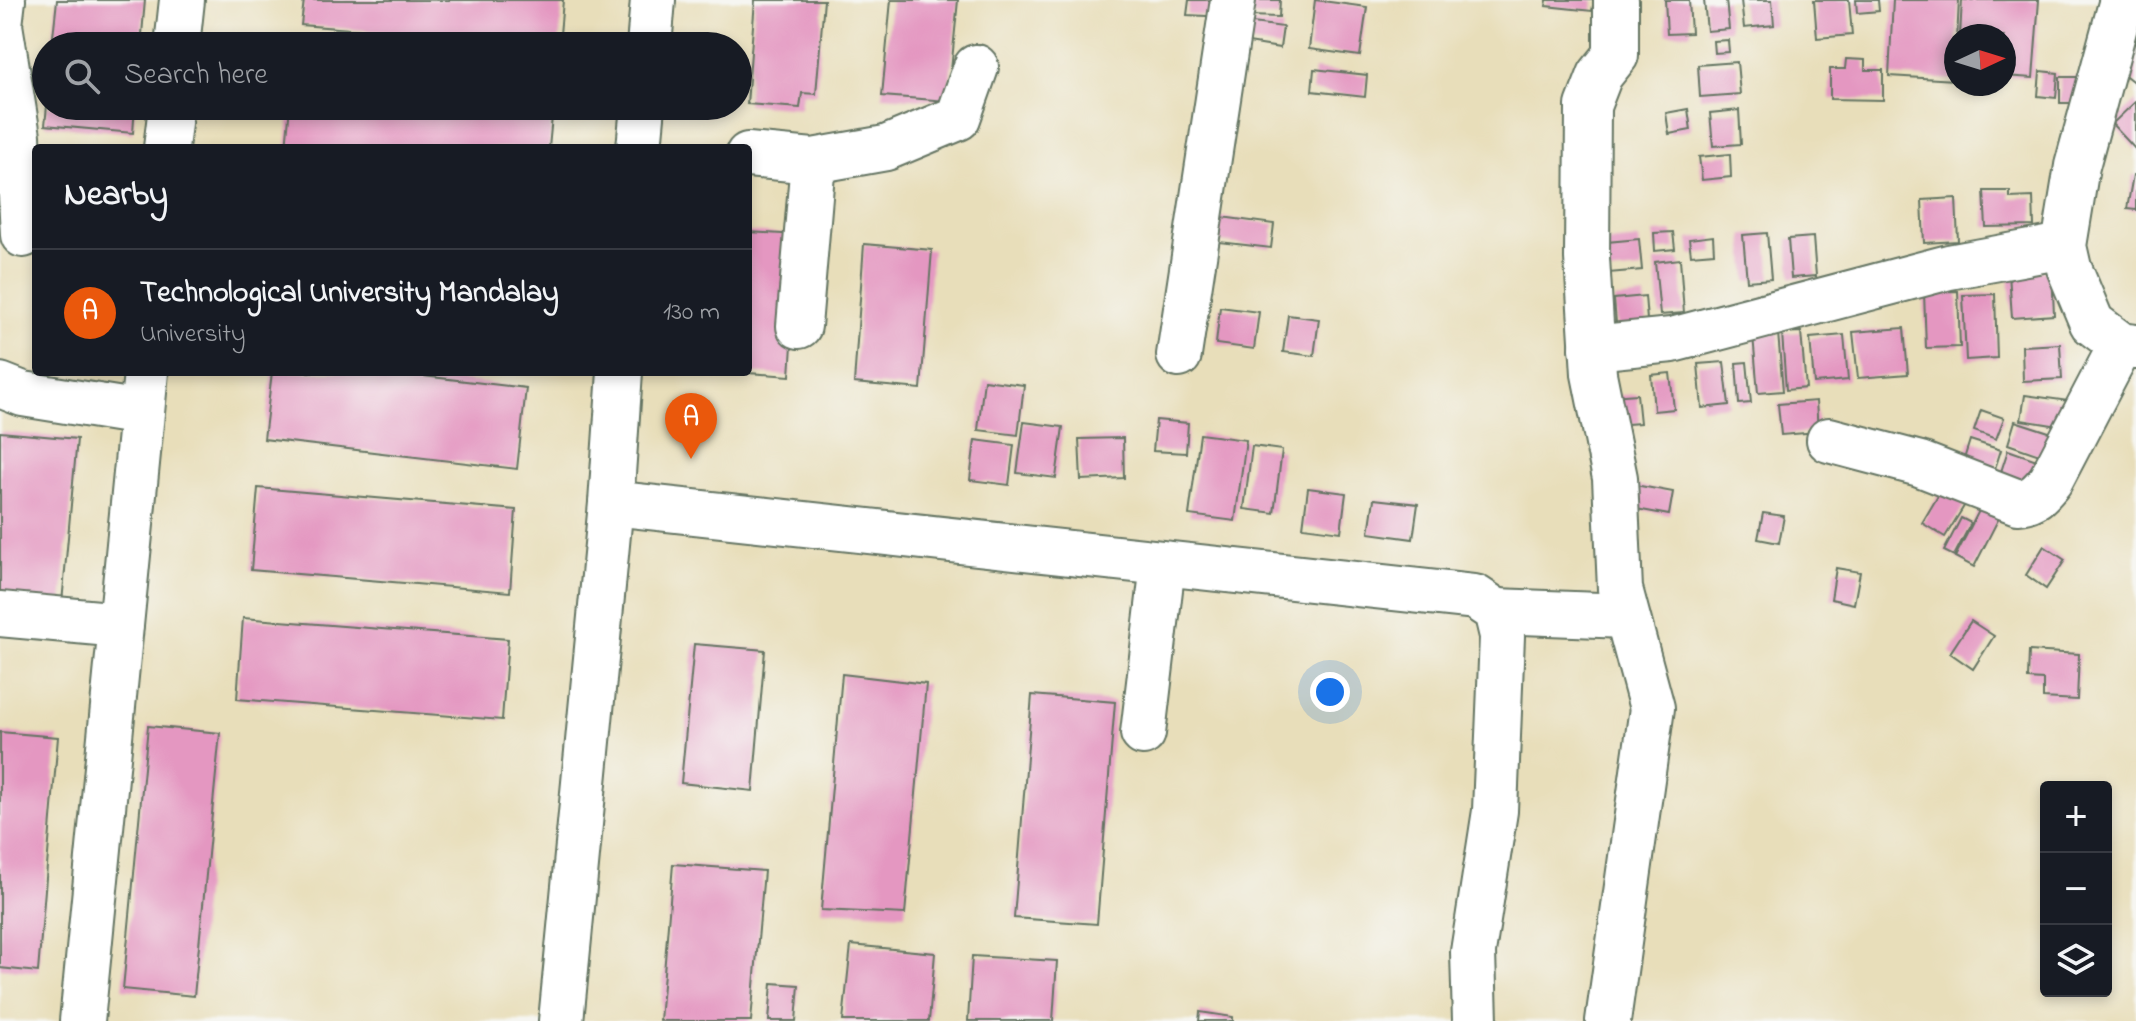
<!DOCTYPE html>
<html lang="en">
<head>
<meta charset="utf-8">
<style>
	body { margin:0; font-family:"Indie Flower",sans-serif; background:#20242c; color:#f1f3f6 }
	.controls { position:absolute; right:24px; bottom:24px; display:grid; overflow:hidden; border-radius:8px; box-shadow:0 4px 12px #0003 }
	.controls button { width:72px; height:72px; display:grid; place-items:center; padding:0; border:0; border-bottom:2px solid #363941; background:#171b24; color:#f1f3f6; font:40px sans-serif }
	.compass { position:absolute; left:1944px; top:24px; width:72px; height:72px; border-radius:50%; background:#171b24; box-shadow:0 4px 12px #0003; rotate:86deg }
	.you { position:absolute; left:1330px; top:692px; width:28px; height:28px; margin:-20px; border:6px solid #fff; border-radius:50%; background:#1a73e8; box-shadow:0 0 0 12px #1a73e833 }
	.badge { display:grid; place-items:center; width:52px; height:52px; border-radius:50%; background:#ea580c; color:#fff; font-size:26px; font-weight:700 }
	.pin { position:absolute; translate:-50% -66px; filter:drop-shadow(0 2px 4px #0008) }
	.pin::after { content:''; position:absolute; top:42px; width:28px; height:24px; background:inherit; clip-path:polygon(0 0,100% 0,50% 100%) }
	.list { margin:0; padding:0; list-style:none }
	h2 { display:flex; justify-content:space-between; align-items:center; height:104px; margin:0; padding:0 32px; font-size:34px }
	h2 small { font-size:26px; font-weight:400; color:#9ea1a6 }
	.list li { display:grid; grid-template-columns:52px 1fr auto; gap:24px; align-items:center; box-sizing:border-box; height:128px; padding:0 32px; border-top:2px solid #363941 }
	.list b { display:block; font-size:30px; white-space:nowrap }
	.list p { margin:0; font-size:26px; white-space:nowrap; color:#9ea1a6 }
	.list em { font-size:26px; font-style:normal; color:#9ea1a6 }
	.icon { flex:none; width:44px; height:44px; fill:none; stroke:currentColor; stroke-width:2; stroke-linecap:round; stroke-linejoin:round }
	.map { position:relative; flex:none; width:2136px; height:1021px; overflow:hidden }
	.search { position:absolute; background:#171b24; box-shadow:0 4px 12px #0003; left:32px; top:32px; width:720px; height:88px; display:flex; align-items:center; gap:20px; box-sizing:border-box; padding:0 28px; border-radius:44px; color:#9ea1a6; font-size:30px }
	.panel { position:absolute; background:#171b24; box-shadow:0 4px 12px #0003; left:32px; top:144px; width:720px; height:232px; border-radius:8px }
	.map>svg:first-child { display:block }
	.building { fill:#e497c1 }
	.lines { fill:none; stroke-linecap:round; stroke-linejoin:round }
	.minor-casing { stroke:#657563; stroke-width:48 }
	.minor { stroke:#fff; stroke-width:44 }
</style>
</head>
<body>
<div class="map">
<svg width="2136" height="1021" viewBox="0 0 2136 1021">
	<rect width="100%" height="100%" fill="#f6f6f2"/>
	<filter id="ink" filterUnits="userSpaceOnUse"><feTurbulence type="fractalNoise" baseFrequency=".0125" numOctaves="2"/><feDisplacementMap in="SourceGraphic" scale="16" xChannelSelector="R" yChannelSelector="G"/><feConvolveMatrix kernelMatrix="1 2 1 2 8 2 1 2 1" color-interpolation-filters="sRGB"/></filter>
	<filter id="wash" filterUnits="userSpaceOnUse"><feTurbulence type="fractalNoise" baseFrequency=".006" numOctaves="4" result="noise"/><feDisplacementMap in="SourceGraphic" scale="32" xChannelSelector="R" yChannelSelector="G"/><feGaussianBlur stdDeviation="1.8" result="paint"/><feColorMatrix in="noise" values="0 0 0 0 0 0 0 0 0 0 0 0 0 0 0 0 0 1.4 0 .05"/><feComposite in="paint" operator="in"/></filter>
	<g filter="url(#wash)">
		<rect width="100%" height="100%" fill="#e8deba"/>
		<g id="blocks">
			<g class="building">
				<polygon points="57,0 145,0 141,46 52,46"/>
				<polygon points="304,0 563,0 559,46 301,25"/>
				<polygon points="755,0 824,0 816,94 802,93 800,108 747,104"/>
				<polygon points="891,0 958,0 948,101 882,96"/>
				<polygon points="1189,0 1227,0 1226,17 1187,15"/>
				<polygon points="1250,0 1280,0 1279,17 1249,16"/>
				<polygon points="1315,0 1367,7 1360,56 1309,49"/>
				<polygon points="1547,0 1594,0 1592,11 1546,6"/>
				<polygon points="1665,0 1689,0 1691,33 1667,34"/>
				<polygon points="1704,0 1726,0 1729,29 1707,31"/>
				<polygon points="1741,0 1772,0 1774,25 1744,28"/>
				<polygon points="1814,0 1849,0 1852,35 1817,38"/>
				<polygon points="1856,0 1878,0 1879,11 1857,13"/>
				<polygon points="1893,0 1959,0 1955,80 1889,76"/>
				<polygon points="1962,0 2039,0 2033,78 2004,76 2004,36 1960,36"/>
				<polygon points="1245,22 1283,27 1280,48 1242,42"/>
				<polygon points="2136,33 2136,84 2112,65"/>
				<polygon points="1728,40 1729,52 1714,53 1713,41"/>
				<polygon points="1846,59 1865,60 1865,70 1883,70 1883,100 1830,99 1830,69 1845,69"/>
				<polygon points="1737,62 1740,94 1700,97 1698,65"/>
				<polygon points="1314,69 1367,75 1365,97 1312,91"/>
				<polygon points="2040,71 2058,73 2056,98 2038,96"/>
				<rect x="2060" y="77" width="24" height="26"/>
				<polygon points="2136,101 2136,150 2112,124"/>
				<polygon points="47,106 135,106 133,133 45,125"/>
				<polygon points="290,106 553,106 549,148 286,148"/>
				<polygon points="1688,109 1691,130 1669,134 1666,113"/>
				<polygon points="1739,110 1741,144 1713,146 1710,113"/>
				<polygon points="1730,154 1731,177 1702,180 1699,157"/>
				<polygon points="2133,175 2136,175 2136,210 2127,209"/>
				<polygon points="1984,191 2010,191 2010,198 2033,197 2034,226 1986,227"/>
				<polygon points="1956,198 1958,241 1924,243 1922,200"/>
				<polygon points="1214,216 1274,224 1271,248 1211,241"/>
				<polygon points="748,232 799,235 790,376 748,373"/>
				<polygon points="1673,232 1675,249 1655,251 1654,233"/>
				<polygon points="1767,233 1771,279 1747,281 1743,235"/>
				<polygon points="1713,236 1714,253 1691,255 1689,239"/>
				<polygon points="1813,237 1816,276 1791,278 1788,239"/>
				<polygon points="1639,239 1642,270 1609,273 1607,242"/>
				<polygon points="864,244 932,250 921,389 854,383"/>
				<polygon points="1680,259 1684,313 1660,315 1655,262"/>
				<polygon points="2052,270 2054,315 2012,318 2009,273"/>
				<polygon points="1958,291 1960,347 1926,348 1924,292"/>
				<polygon points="1995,294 1997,358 1966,360 1963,295"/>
				<polygon points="1645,296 1648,332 1617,335 1614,299"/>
				<polygon points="1220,307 1259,312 1254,349 1216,344"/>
				<polygon points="1288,315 1319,319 1314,356 1283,352"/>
				<polygon points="1904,328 1908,374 1858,378 1853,332"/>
				<polygon points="1801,332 1806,388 1786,390 1782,333"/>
				<polygon points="1778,333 1783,391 1758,393 1753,335"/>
				<polygon points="1844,335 1848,380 1814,383 1810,338"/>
				<polygon points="2060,344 2062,379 2023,381 2022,346"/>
				<polygon points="1724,362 1729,405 1702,408 1698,364"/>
				<polygon points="1747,362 1751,403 1739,404 1736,363"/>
				<polygon points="272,372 389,372 526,388 517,469 264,439"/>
				<polygon points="1670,373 1674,409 1654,411 1651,375"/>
				<polygon points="984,380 1024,385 1018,435 978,430"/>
				<polygon points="1637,394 1640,423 1614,425 1611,396"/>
				<polygon points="2025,395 2069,401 2065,427 2021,420"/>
				<polygon points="1816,401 1818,432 1781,435 1778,404"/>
				<polygon points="1981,410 2004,418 1996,439 1974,431"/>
				<polygon points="1156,420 1188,423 1186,453 1153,451"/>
				<polygon points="2015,421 2055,434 2048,458 2008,444"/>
				<polygon points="1024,422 1063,427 1056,478 1017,473"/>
				<polygon points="0,432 77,439 61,614 0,609"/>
				<polygon points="1200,434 1246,440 1235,521 1189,515"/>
				<polygon points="1123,438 1124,478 1081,480 1079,439"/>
				<polygon points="975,440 1014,445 1009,485 970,480"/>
				<polygon points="1970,440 2001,450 1991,481 1960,472"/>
				<polygon points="1252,446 1282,450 1274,513 1244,509"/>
				<polygon points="2008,450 2037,460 2026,493 1997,484"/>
				<polygon points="1945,484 1969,498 1945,537 1922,523"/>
				<polygon points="1635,485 1673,492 1669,515 1631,508"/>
				<polygon points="258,488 516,510 510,592 251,570"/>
				<polygon points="1308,488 1346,493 1341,532 1303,527"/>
				<polygon points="1374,499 1418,504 1413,539 1369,533"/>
				<polygon points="1984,501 2003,510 1974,567 1955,557"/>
				<polygon points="1763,513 1784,516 1779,543 1758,539"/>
				<polygon points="1961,518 1971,523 1954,556 1944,551"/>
				<polygon points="2044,546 2065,560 2046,589 2026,575"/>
				<polygon points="1836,568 1860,572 1854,604 1831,599"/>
				<polygon points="243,618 508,639 502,720 237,699"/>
				<polygon points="1971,621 1994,636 1973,669 1950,653"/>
				<polygon points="694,644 765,650 753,791 681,783"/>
				<polygon points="2029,651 2079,654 2077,700 2043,698 2043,680 2028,679"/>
				<polygon points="842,674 926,684 905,914 821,910"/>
				<polygon points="1032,695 1115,702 1097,924 1014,918"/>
				<polygon points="148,726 220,733 194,996 123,989"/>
				<polygon points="0,732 58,737 38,972 0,968"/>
				<polygon points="673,864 764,871 751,1021 660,1021"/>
				<polygon points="851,945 935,953 929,1021 843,1021"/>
				<polygon points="972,956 1057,961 1053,1021 968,1021"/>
				<polygon points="772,983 799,985 796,1021 769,1021"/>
				<polygon points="1200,1012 1233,1017 1233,1021 1199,1021"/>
			</g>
		</g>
	</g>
	<g filter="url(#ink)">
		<use href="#blocks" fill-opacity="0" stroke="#657563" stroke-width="2"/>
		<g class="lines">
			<defs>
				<g id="minor">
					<polyline points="3,0 0,25 18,136 23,235"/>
					<polyline points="2122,0 2077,166 2064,246 2069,268 2092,323 2121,345 2136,347"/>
					<polyline points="177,46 182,0"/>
					<polyline points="649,46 653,0"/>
					<polyline points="166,148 171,106"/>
					<polyline points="639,148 643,106"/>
					<polyline points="748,155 813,161 886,148 958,118 976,67"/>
					<polyline points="799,326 813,161"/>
					<polyline points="1592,348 1672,340 1949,267 2064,246"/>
					<polyline points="1179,355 1233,0"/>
					<polyline points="0,385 23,394 141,413"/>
					<path d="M1829,440l91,24 98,38c16,-1 22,-9 32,-21l71,-136"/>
					<polyline points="611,503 1475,597 1496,611 1502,636 1495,811 1473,952 1475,1021"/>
					<polyline points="1496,611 1626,616"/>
					<polyline points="0,614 121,625"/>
					<polyline points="1143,733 1163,564"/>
					<polyline points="82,1021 146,372"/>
					<polyline points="561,1021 611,503 620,372"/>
					<polyline points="1608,1021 1652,708 1620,589 1615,478 1594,374 1587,258 1588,106 1600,75 1616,55 1616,0"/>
				</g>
			</defs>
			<use href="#minor" class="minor-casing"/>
			<use href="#minor" class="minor"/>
		</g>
	</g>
</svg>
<div class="controls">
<button>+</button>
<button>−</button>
<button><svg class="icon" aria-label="layers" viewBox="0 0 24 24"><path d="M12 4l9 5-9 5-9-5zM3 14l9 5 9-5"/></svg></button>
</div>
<svg class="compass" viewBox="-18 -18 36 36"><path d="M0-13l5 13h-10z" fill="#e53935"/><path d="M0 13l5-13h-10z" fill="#9ea1a6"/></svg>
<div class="you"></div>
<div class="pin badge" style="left:691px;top:459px">A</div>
<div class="search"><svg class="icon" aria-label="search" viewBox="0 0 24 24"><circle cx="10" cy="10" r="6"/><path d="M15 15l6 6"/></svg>Search here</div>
<section class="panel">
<h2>Nearby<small></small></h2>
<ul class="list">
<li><span class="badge">A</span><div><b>Technological University Mandalay</b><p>University</p></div><em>130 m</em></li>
</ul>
</section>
</div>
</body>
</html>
